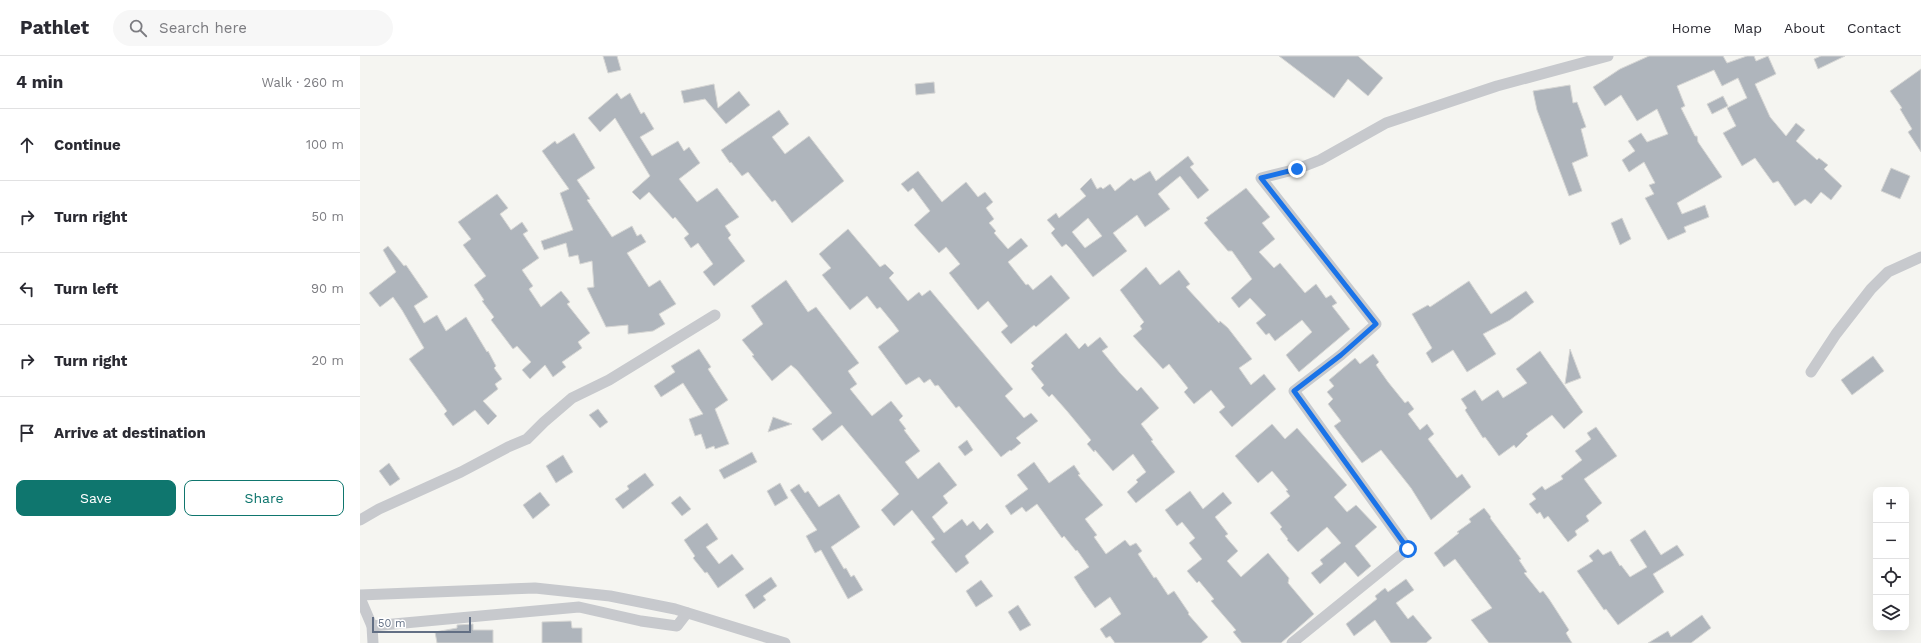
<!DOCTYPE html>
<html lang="en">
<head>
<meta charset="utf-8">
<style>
	body { margin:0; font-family:"Work Sans",sans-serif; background:#f7f7f7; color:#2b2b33 }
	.controls { position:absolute; right:12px; bottom:12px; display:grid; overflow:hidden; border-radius:8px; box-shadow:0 4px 16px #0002 }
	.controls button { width:36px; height:36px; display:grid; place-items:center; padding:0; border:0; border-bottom:1px solid #e1e1e2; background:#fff; color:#2b2b33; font:20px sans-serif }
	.scale { position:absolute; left:12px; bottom:10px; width:99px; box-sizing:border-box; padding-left:4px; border:2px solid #626f84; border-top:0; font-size:11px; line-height:14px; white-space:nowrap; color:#626f84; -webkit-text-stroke:3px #fff; paint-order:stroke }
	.stop { position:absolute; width:12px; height:12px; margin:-9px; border:3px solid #1a73e8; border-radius:50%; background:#fff }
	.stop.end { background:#1a73e8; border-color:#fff; box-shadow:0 1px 4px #0008 }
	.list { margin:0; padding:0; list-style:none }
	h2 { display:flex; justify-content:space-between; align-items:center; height:52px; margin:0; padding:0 16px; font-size:17px }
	h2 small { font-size:13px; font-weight:400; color:#7c7c81 }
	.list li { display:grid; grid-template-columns:26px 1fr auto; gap:12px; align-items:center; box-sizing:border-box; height:72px; padding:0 16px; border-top:1px solid #e1e1e2 }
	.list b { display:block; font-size:15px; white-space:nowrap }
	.list em { font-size:13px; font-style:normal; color:#7c7c81 }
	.actions { display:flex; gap:8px; padding:12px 16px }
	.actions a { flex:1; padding:9px 0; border:1px solid #0f766e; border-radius:8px; text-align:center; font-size:14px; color:#0f766e }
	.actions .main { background:#0f766e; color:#fff }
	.icon { flex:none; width:22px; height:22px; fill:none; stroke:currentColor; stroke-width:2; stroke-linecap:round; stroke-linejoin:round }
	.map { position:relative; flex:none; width:1561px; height:587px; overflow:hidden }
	header { display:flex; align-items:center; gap:24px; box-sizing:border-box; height:56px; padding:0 20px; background:#fff; border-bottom:1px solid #e1e1e2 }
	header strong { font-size:19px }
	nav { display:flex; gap:22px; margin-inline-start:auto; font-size:14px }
	.search { width:280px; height:36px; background:#f7f7f7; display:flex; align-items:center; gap:10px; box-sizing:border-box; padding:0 14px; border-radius:22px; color:#7c7c81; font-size:15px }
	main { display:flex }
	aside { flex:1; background:#fff }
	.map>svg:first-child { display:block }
	.building { fill:#afb5bc; stroke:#d6d6d4; fill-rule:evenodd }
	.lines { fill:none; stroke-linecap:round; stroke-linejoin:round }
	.street { stroke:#c7c9cd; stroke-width:11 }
	.route { stroke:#1a73e8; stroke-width:5 }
</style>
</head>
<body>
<header>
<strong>Pathlet</strong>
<div class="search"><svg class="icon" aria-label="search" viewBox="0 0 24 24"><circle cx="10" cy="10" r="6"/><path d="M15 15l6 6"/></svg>Search here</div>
<nav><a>Home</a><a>Map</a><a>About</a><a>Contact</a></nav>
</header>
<main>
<aside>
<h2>4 min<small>Walk · 260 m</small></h2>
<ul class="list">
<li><svg class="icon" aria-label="ahead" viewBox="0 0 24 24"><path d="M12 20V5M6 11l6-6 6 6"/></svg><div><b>Continue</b></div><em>100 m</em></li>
<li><svg class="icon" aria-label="right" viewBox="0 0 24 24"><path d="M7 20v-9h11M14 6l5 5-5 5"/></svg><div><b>Turn right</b></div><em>50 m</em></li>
<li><svg class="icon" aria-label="left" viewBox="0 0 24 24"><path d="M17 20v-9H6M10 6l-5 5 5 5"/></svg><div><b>Turn left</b></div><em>90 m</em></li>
<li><svg class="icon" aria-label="right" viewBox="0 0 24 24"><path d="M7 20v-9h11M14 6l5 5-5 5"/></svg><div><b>Turn right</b></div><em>20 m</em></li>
<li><svg class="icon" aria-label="arrive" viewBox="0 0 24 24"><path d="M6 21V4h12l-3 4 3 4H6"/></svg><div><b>Arrive at destination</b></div></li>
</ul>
<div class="actions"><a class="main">Save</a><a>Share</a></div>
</aside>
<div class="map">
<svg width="1561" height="587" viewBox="0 0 1561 587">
	<rect width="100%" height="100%" fill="#f5f5f1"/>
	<g class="building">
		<polygon points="243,0 257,0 261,14 248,17"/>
		<polygon points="919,0 998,0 1023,22 1008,40 988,23 974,42"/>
		<polygon points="1289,0 1363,0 1367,7 1387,0 1394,0 1396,5 1408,0 1416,18 1395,28 1410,61 1426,80 1436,67 1445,74 1436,85 1457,104 1459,102 1468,109 1464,113 1482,130 1471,144 1461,136 1451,148 1445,143 1435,150 1418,125 1413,127 1395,102 1382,110 1363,77 1376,70 1367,52 1387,42 1378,22 1362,30 1354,14 1317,30 1325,50 1321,52 1335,80 1337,80 1338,86 1362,121 1317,147 1322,158 1345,149 1349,161 1324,171 1326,176 1308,184 1285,142 1294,138 1289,129 1295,127 1284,106 1269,116 1262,104 1275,95 1268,85 1281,77 1287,86 1308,78 1297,53 1277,65 1261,39 1245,50 1233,31 1260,13"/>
		<polygon points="1461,0 1485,0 1458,13 1454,3"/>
		<polygon points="1561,13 1561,96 1548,76 1552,73 1540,53 1542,52 1530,35"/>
		<polygon points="574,26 575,37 556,39 555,28"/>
		<polygon points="354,28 358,52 379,35 390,49 366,68 345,43 324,47 321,35"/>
		<polygon points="1210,29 1213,47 1217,46 1226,71 1221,73 1228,100 1212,107 1222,135 1209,140 1177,54 1173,35"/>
		<polygon points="257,37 261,43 270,37 281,58 284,56 294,73 280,81 292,100 318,85 324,95 329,91 340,107 319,123 337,146 357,132 379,161 365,170 371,179 368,182 385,205 354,230 343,216 353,208 338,187 331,192 324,182 329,178 315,161 313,163 289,136 280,144 272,136 290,120 255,62 240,76 228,62"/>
		<polygon points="1363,40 1368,50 1352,58 1347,48"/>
		<polygon points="419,54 429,68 412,81 425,98 449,80 484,125 432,167 415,144 412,146 388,116 382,120 371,106 370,107 361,94"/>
		<polygon points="214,77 235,112 217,124 230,143 227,144 252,181 272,170 277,180 281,178 286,186 267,197 289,231 300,224 316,248 299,258 305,268 293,275 268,278 268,269 246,271 227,232 234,231 232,205 220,208 218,199 209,201 206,187 184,194 181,185 213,174 200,137 209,133 182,95 195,85 197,88"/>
		<path d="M828,100l6,8 -4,3 19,23 -11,9 -18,-23 -22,18 12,15 -25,18 -8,-12 -24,18 14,18 -34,26 -22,-28 -5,-5 -4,3 -11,-14 4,-4 -8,-9 9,-7 3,5 27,-22 -6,-7 11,-11 6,11 4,-2 2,2 7,-5 5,7 16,-13 3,3 16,-10 6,10zM728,162l14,18 -17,12 -13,-16z"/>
		<polygon points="1531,112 1550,120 1540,143 1521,135"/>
		<polygon points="558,115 582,146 606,126 618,141 625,136 633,146 626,152 634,163 629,167 636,175 634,177 648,193 661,182 668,190 648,206 666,229 668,228 673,234 691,219 710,242 676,271 674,269 651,288 641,276 648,270 628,245 618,254 589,217 600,208 586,191 579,197 554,169 570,155 553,132 548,136 541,128"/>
		<polygon points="886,132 910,161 902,167 915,183 899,196 914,212 920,207 945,237 956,228 966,242 971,239 977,247 972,250 990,273 939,316 926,299 952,276 942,264 915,285 909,277 906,279 896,267 906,259 890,242 879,252 871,242 892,223 872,195 868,195 844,167 848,164 846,162"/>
		<polygon points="137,138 148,152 140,158 151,174 162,166 168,175 163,178 179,202 162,214 173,230 169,233 181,251 201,235 210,246 207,248 230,277 218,286 222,292 202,306 206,311 193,321 185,309 170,323 162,314 171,306 157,290 153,293 131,264 134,261 122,245 124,244 114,229 126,220 103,189 111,183 98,166"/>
		<polygon points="1262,162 1271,183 1260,189 1251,167"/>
		<polygon points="488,173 520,211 525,208 534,217 529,222 548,245 559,236 562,240 570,234 653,333 645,340 664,362 671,357 678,365 656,382 661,387 651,395 650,394 641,401 599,350 596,352 578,329 575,330 570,323 564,327 559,321 546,329 518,291 539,275 533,267 520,251 517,253 507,240 490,254 462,219 471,212 459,198"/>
		<polygon points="28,190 44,210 46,209 68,241 54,250 64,267 77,259 86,275 106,261 127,296 128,295 136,310 134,312 142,323 135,328 138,333 123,345 137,360 128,369 115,354 93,370 84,358 87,355 49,303 64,292 42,254 33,241 20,251 9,237 36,216 23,194"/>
		<polygon points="786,211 800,229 819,214 830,228 826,231 859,267 860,265 868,272 892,303 879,312 891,329 904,318 916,333 872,371 859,356 865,351 851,334 834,348 824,336 828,332 809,308 803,313 773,280 782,273 780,270 784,266 760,234"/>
		<polygon points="426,224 448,256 456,251 499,307 488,315 497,328 490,333 512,360 531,345 543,360 539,364 546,373 544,374 560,395 545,406 558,423 579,406 597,429 583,440 588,447 572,461 584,477 602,463 607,470 613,465 620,474 627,467 634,476 605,500 609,507 596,517 571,486 575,483 552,454 534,470 521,454 539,438 482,369 462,385 452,373 472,357 437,314 431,309 412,325 392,300 394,299 382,284 403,268 391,250"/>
		<polygon points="1109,225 1131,258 1166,235 1174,246 1150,264 1123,278 1136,298 1107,316 1093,294 1072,307 1066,297 1072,292 1052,258 1068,249 1070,251"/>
		<polygon points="706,277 719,293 725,287 728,291 740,281 748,291 742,295 760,317 777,335 781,331 799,352 781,368 793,384 791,385 815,416 776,447 767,436 778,426 776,424 786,416 773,398 753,415 735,394 734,396 727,388 731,384 707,355 692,338 689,341 681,332 684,329 671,313 674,310 671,307"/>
		<polygon points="339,293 351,311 348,313 368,344 355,353 369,388 355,393 354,390 346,393 341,378 335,380 329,363 343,358 323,327 301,341 294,330 315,316 311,310"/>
		<polygon points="1210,293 1221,322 1205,328"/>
		<polygon points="1180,295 1223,356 1204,373 1192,359 1166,378 1168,380 1156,392 1154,389 1139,400 1125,381 1123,382 1105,354 1107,352 1101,343 1115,334 1122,345 1138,334 1143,342 1167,327 1156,313"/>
		<polygon points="1013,298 1019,306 1016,309 1028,326 1045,347 1048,345 1054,353 1048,358 1060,374 1067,368 1074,378 1068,383 1097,422 1102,418 1111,431 1071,464 1051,432 1021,394 1002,407 974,370 981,365 968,348 973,343 967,336 974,330 969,324 995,302 1000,308"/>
		<polygon points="1513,300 1524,315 1492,339 1481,324"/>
		<polygon points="238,353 248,366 240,372 229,359"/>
		<polygon points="413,361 432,368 408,376"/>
		<polygon points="912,368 925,383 937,372 987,429 974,441 987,456 996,449 1017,471 995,490 1011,510 998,521 985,506 960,528 951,517 963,508 960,504 981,487 967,471 938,496 927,484 928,483 920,473 922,471 910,457 930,440 926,435 928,434 912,415 898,427 875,400"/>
		<polygon points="1236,371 1257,400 1224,423 1242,447 1226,460 1229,465 1215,475 1217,479 1208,486 1188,460 1184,463 1180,456 1177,458 1169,448 1176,443 1172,438 1182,430 1185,434 1203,423 1201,420 1222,404 1215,395 1231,383 1227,377"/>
		<polygon points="607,384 613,394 605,400 598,391"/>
		<polygon points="392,396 397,406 364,423 359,414"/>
		<polygon points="203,399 213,416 196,427 186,410"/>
		<polygon points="674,406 689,427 714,409 720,418 718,419 743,449 725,463 737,479 734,481 746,498 765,484 770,490 776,487 782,495 778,498 794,522 796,521 808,539 814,535 829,557 828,558 848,581 841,587 755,587 750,580 746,582 740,573 761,558 750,541 735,552 723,535 714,521 729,511 717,494 716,495 704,480 702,482 677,448 666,456 662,451 651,459 645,450 668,433 657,419"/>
		<polygon points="29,407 40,423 30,430 19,415"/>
		<polygon points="285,417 294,429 263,453 255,443 269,433 267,430"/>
		<polygon points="420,427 428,442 415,450 407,435"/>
		<polygon points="439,428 445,437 448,435 459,451 479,438 500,471 471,491 484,513 486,512 491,521 494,519 503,534 488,543 461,494 455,497 446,480 457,474 430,434"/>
		<polygon points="830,435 843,453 863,436 872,447 855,461 868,478 865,480 878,495 867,505 881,521 908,497 929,522 928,527 954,558 921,587 882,587 873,576 876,574 851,545 854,543 839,525 837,527 827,515 842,503 829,487 835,482 822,466 817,470 805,454"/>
		<polygon points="180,436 190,449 173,463 163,449"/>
		<polygon points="320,440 331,453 322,460 311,447"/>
		<polygon points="1124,452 1131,461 1130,462 1161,503 1159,504 1167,516 1164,517 1180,537 1183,535 1189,543 1209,574 1206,577 1212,587 1129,587 1111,564 1132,552 1095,503 1084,511 1074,497 1099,477 1097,476 1111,466 1109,463"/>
		<polygon points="347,467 358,483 346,491 359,508 372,498 384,513 358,532 347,516 345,517 333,502 335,500 324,484"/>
		<polygon points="1285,474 1301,499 1317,489 1324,499 1293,518 1304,536 1258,569 1246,553 1244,554 1217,515 1233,505 1229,500 1238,493 1243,499 1251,495 1260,510 1261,509 1270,521 1287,511 1270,484"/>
		<polygon points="411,521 417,530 403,540 406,544 394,553 385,539"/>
		<polygon points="1046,523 1054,534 1036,547 1048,563 1053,559 1072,582 1066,587 1031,587 1015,564 994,580 986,568 1017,543 1015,540 1025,532 1028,536"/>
		<polygon points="621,524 633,540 616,551 606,535"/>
		<polygon points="658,549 671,569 660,575 648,556"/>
		<polygon points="1342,559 1351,572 1331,587 1288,587 1308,575 1311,581"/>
		<polygon points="211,565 212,572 222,572 222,587 182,587 182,566"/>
		<polygon points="113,568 113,574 133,574 133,587 77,587 75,576 97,572 97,569"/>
	</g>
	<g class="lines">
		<g class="street">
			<polyline points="1451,316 1476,278 1511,233 1528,216 1561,201"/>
			<polyline points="0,464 19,453 101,416 148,391 167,383 184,366 212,342 249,324 355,259"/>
			<polyline points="0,539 175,532 250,540 315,553 425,587"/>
			<polyline points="0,542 12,570 13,587"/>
			<polyline points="12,570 219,551 281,565 317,570 327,557"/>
			<polyline points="932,587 1048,493 934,335 981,299 1016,268 901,122 937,113 960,104 1026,67 1137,30 1248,0"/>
		</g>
	</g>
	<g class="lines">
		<polyline class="route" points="937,113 901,122 1016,268 981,299 934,335 1048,493"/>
	</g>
</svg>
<div class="controls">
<button>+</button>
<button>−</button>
<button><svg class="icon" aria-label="locate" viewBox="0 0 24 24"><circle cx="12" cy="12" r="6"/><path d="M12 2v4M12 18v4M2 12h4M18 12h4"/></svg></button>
<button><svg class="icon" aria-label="layers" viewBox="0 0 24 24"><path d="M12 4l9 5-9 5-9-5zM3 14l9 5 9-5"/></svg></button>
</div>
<div class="scale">50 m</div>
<div class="stop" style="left:1048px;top:493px"></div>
<div class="stop end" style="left:937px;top:113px"></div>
</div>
</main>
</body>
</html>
